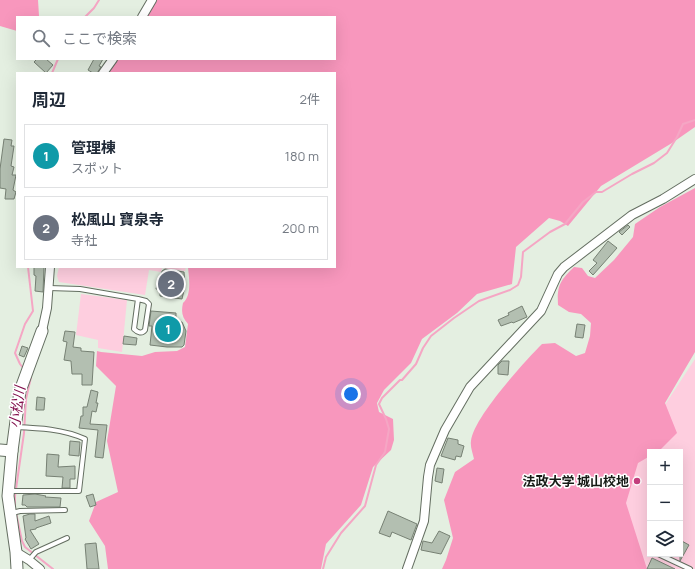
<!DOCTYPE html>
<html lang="ja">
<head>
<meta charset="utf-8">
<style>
	body { margin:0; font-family:Manrope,"Noto Sans JP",sans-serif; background:#f6f6f7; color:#1f2937 }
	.controls { position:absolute; right:12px; bottom:12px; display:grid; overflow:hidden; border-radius:0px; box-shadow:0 4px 16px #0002 }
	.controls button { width:36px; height:36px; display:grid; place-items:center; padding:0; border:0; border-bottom:1px solid #e0e1e3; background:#fff; color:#1f2937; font:20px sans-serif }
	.you { position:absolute; left:351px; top:394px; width:14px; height:14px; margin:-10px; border:3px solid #fff; border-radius:50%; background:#1a73e8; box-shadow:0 0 0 6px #1a73e833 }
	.badge { display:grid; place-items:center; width:26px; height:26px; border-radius:50%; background:#111827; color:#fff; font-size:13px; font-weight:700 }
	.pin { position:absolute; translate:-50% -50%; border:2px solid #fff; box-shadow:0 1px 4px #0006 }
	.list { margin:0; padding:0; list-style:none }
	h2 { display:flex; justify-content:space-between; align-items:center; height:52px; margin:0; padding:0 16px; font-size:17px }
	h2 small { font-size:13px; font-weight:400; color:#747a83 }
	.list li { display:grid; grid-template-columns:26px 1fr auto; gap:12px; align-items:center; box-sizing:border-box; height:64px; margin:0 8px 8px; padding:0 8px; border:1px solid #e0e1e3; border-radius:0px }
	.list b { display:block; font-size:15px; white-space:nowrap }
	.list p { margin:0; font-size:13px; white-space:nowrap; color:#747a83 }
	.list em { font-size:13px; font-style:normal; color:#747a83 }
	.icon { flex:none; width:22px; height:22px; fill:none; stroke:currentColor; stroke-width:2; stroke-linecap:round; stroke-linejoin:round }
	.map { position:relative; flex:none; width:695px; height:569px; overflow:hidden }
	.search { position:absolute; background:#fff; box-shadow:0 4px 16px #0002; left:16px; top:16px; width:320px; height:44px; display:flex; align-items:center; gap:10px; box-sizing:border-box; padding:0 14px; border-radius:0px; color:#747a83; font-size:15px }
	.panel { position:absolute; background:#fff; box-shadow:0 4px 16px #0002; left:16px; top:72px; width:320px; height:196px; border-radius:0px }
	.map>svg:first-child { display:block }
	.green { fill:#fecedf; fill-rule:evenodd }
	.forest { fill:#f897bd }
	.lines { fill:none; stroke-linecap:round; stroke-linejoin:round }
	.stream { stroke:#f5a6c4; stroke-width:2 }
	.building { fill:#b3bfb1; stroke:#778174 }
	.lane-casing { stroke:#646e61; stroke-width:6 }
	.street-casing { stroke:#646e61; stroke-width:10 }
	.secondary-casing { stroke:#646e61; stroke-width:13 }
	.lane { stroke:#fff; stroke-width:4 }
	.street { stroke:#fff; stroke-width:8 }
	.secondary { stroke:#fff; stroke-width:11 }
	.poi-dot { fill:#c63f7f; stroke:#fff; stroke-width:1.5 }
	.labels { text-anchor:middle; stroke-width:3; stroke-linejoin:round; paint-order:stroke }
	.poi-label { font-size:13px; font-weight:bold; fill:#171b16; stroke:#fff; text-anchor:end }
	.water-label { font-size:14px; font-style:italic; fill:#800d4b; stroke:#fff }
</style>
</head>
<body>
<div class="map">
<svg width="695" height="569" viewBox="0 0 695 569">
	<rect width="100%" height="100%" fill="#e4efe1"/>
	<g class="green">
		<polygon points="59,267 186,267 185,271 162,268 161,272 149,270 145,295 59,282 57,276"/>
		<polygon points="81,294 127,300 122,352 98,348 98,340 76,335"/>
		<path d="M695,359v210h-56l-23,-65 15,-47zM650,452h30v102h-30z"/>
	</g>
	<g class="forest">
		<polygon points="0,0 38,0 39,16 17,17 17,31 0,26"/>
		<path d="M157,0h538v127l-23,16 -71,43 -33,40 -8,-5 -11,-3 -33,29 -4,37 -35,10 -20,19 -35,26 -11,24 -27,27 -7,13 2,9 14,7 1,21 -3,10 -18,17 -12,38 -35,39 -5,25h-213l-3,-23 -16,-25 7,-19 22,-10 -11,-51 9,-55 -20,-20 1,-15 4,1 41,4 13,-4 22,-1 8,-4 3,-23c-6,-7 -7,-12 -5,-21 9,-8 6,-25 5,-36h147v-194h-228l10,-14h218v-42h-190z"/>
		<path d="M695,188v164l-30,51 12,30 -18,18 -9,1v4l-12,7 -12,40 21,66h-205l4,-9 7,-22 -9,-38 11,-28 19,-13c-1,-5 -4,-12 -3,-18 2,-23 54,-80 71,-97l13,-1 21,13 9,-3 5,-17 1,-13 -10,-9 -12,-2 -11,-7c-1,-20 2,-24 16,-38l8,1 6,8 7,2 19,-18 19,-23 2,-13 25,-17z"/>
	</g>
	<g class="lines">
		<g class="stream">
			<polyline points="85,17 94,8 99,0"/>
			<polyline points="52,73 58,59"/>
			<polyline points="17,221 17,225"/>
			<polyline points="24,369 20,364 15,353 25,324 33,311 28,267"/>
			<polyline points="30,375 31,377 26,399 24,433 15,496 15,508 22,541 25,547 53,569"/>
			<polyline points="323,569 326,557 341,533 365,506 376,465 385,452 389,429 386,419 379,404 382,398 400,380 402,380 416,364 423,348 431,336 454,318 479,301 510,290 518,285 521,277 523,252 550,232 565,224 583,202 596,192 602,192 632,174 654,163 667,153 677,137 683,124 695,120"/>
		</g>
	</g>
	<g class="building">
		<polygon points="37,59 46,59 53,65 46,73 34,62"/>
		<polygon points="94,59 103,59 99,66 101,67 97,73 93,73 88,70"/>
		<polygon points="4,139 12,140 11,146 14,146 11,166 14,167 12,175 16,175 13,190 16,192 14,199 5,199 6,189 0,188 0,169"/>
		<polygon points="628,225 630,227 622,235 619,232"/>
		<polygon points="608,241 617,248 593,275 589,271 597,263 593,260"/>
		<polygon points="34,267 44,267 43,292 35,291 36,276 34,275"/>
		<polygon points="165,269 184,272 185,286 182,299 160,296 160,289 156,289 158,281 161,281 162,271"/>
		<polygon points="522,306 527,317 513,323 512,322 501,326 498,320 509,315 508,313"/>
		<polygon points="151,311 176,313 176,322 182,322 186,331 184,345 182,347 167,347 150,345 152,326 149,326"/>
		<polygon points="577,324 585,325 583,338 575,337"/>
		<polygon points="65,331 75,332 73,347 81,348 81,351 94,352 92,385 82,385 82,374 72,374 71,361 64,360 67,342 63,341"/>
		<polygon points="124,336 137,338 136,345 123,344"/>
		<polygon points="22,346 28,348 24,357 19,355"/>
		<polygon points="502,361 509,361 508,375 498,374 498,365"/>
		<polygon points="91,390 98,392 96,403 98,403 96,412 92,411 90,424 107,425 103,458 95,457 98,430 79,428 81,416 83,416 83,407 87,407"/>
		<polygon points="37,397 45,398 44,410 36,410"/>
		<polygon points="448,438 458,440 458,444 464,446 461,457 456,456 455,460 441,456"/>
		<polygon points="70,441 80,442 79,456 69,455"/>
		<polygon points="47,454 59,455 58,467 75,466 75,479 70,479 70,488 62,488 63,477 46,476"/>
		<polygon points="437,468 444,469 442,483 435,481"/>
		<polygon points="35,494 46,496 45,497 61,498 60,507 27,507 25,505 22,505 23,495"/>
		<polygon points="93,494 96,505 90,507 86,496"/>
		<polygon points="388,511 417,524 411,540 392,532 390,537 379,533"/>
		<polygon points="30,514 35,514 35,521 49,516 51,523 36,528 36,529 30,530 39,544 31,549 25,539 26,538 23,516"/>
		<polygon points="439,531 450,536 441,554 421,550 423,541 432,543"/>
		<polygon points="680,540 689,545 680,561"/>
		<polygon points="96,543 99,569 87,569 85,544"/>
		<polygon points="652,558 675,569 647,569"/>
	</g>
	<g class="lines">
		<defs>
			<g id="lane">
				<path d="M49,288l31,1 58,10 8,2 3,3 -4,26c-3,4 -7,3 -11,-1l4,-30"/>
				<path d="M9,491h70l6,-52c-22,-10 -46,-11 -70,-12"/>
				<polyline points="12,513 20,511 65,510"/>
				<polyline points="658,554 690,569"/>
				<polyline points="29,560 36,552 67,538"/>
			</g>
			<g id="street">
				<polyline points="142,17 152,0"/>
				<polyline points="103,73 113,59"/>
				<polyline points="42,331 47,308 50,267"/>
				<polyline points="16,552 29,560 40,569"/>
				<polyline points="407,569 424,521 428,477 430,465 445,430 470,387 541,311 558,274 564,267 632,215 663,199 695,179"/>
			</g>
			<g id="secondary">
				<polyline points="0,450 12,451"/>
				<polyline points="17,569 16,552 8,496 12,451 20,391 42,331"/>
			</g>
		</defs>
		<use href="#lane" class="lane-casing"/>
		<use href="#street" class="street-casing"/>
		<use href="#secondary" class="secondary-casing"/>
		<use href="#lane" class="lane"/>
		<use href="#street" class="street"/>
		<use href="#secondary" class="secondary"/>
	</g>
	<circle class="poi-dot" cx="637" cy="481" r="4"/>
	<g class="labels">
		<g class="poi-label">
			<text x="629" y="486">法政大学 城山校地</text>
		</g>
		<g class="water-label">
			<text transform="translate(17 407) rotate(-82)" y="5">小松川</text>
		</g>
	</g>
</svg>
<div class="controls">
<button>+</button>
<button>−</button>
<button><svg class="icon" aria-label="layers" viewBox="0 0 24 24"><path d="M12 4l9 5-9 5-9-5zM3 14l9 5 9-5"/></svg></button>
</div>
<div class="you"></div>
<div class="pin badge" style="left:168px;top:329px;background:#0f9aa8">1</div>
<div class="pin badge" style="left:171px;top:284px;background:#6b7280">2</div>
<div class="search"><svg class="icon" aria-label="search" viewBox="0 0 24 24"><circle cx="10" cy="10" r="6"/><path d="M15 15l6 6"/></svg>ここで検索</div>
<section class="panel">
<h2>周辺<small>2件</small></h2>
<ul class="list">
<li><span class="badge" style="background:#0f9aa8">1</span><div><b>管理棟</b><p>スポット</p></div><em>180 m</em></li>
<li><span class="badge" style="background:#6b7280">2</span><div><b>松風山 寶泉寺</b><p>寺社</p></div><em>200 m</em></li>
</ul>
</section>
</div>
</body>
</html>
